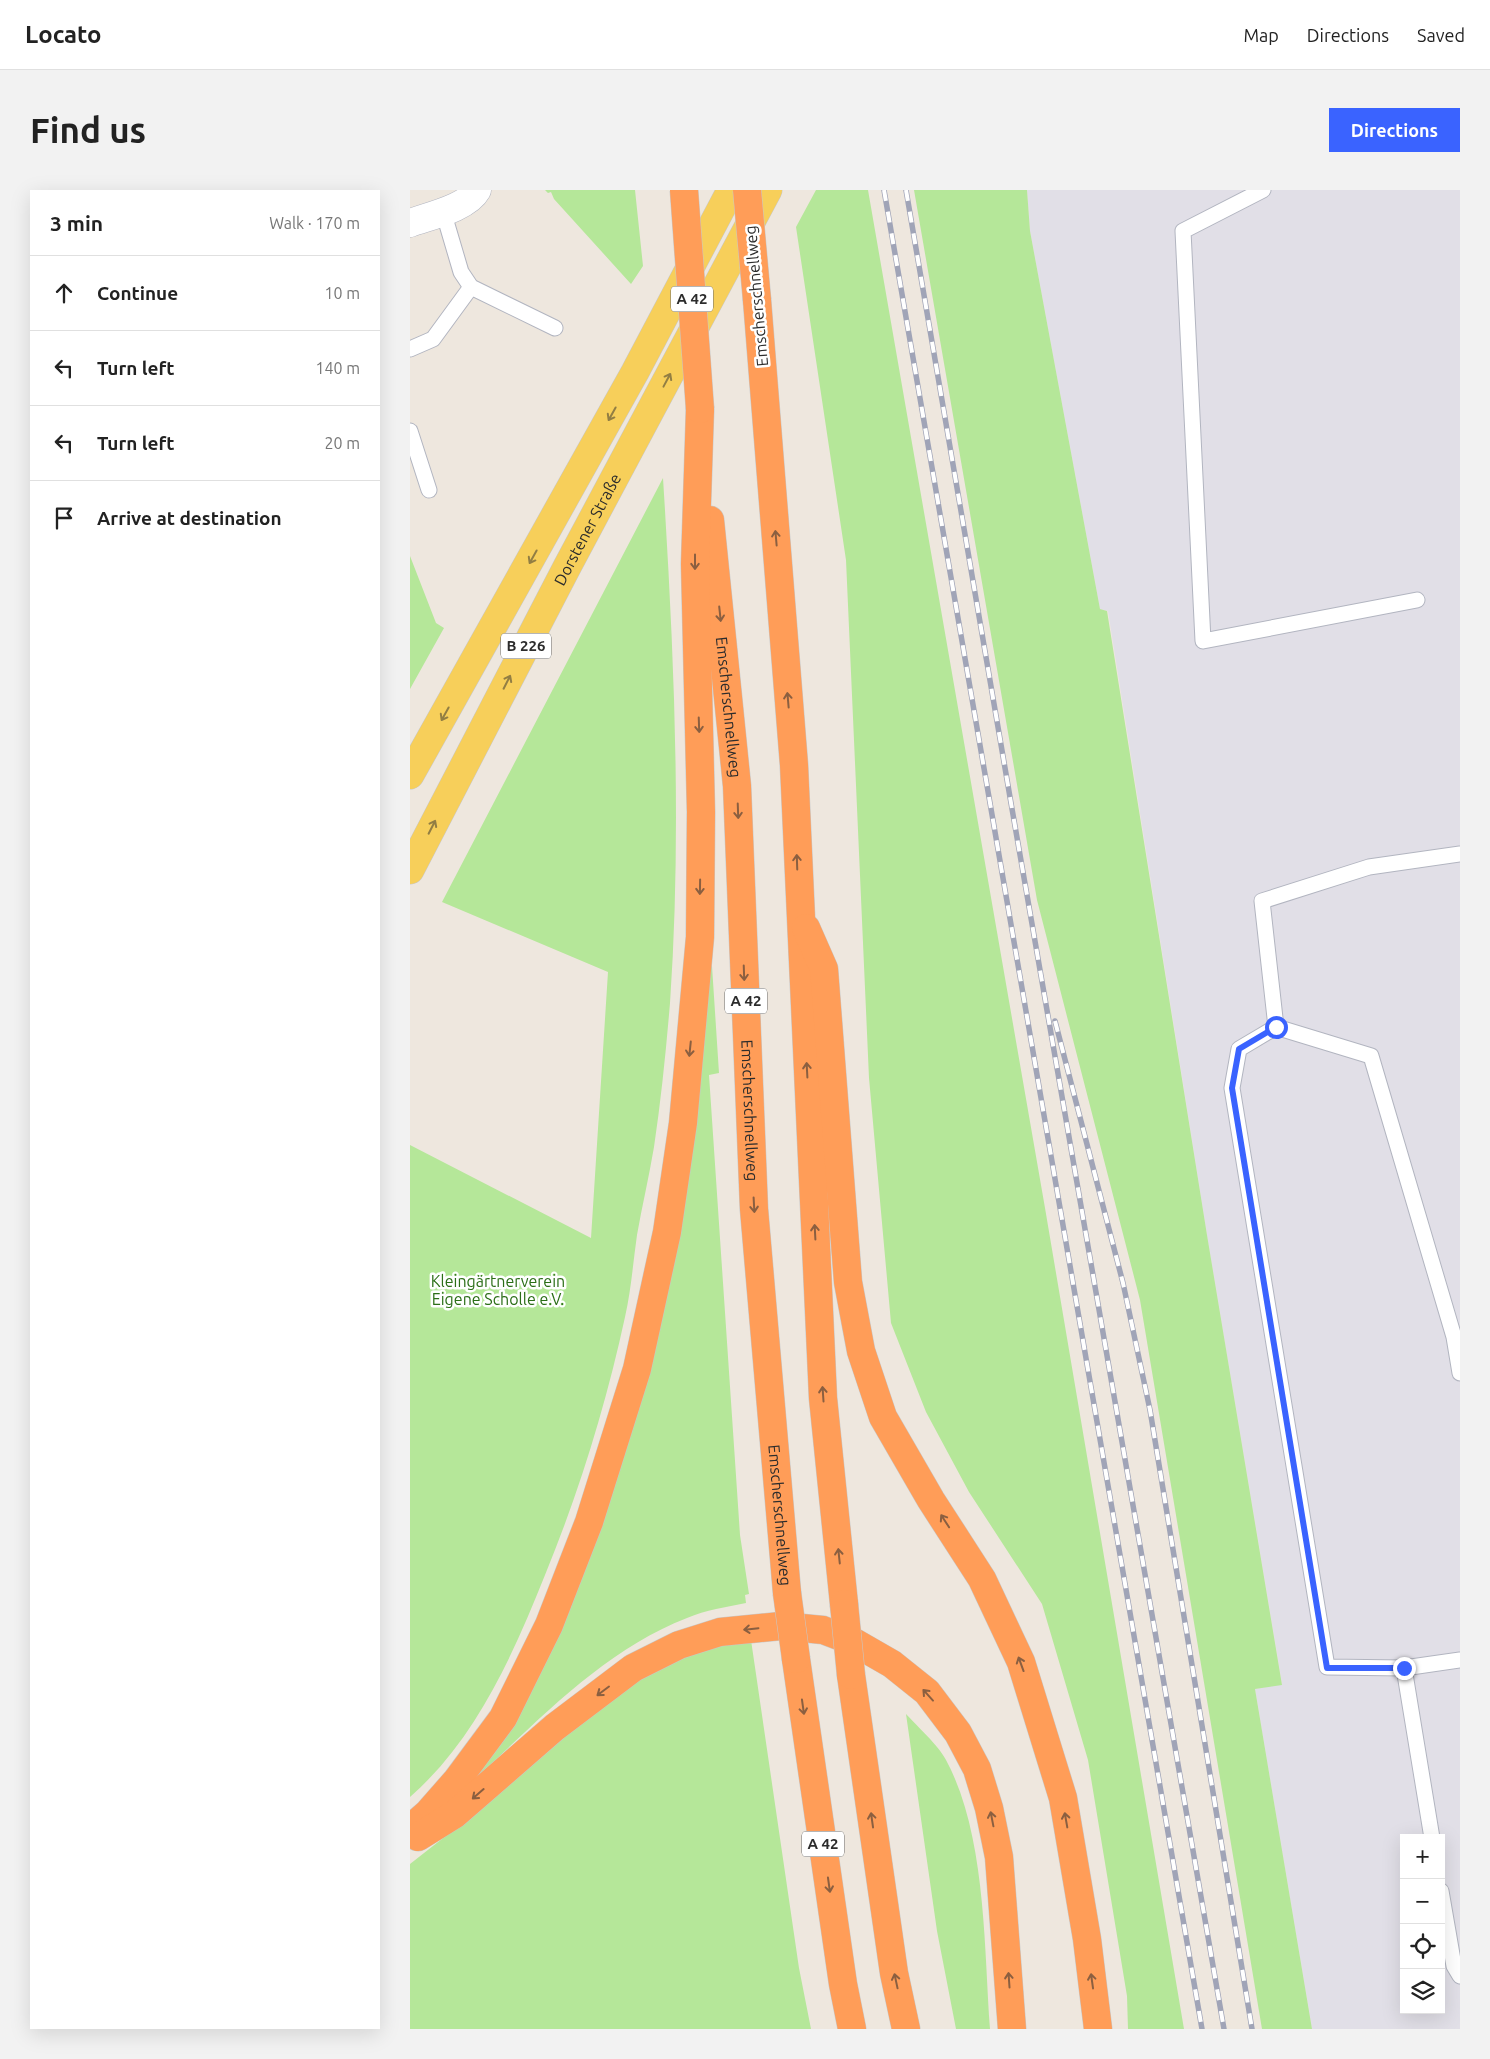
<!DOCTYPE html>
<html lang="en">
<head>
<meta charset="utf-8">
<style>
	body { margin:0; font-family:Ubuntu,sans-serif; background:#f2f2f2; color:#222 }
	.controls { position:absolute; right:15px; bottom:15px; display:grid; overflow:hidden; border-radius:0px; box-shadow:0 5px 20px #0002 }
	.controls button { width:45px; height:45px; display:grid; place-items:center; padding:0; border:0; border-bottom:1px solid #e0e0e0; background:#fff; color:#222; font:25px sans-serif }
	.stop { position:absolute; width:15px; height:15px; margin:-11px; border:4px solid #3a63ff; border-radius:50%; background:#fff }
	.stop.end { background:#3a63ff; border-color:#fff; box-shadow:0 1px 5px #0008 }
	.list { margin:0; padding:0; list-style:none }
	h2 { display:flex; justify-content:space-between; align-items:center; height:65px; margin:0; padding:0 20px; font-size:21px }
	h2 small { font-size:16px; font-weight:400; color:#767676 }
	.list li { display:grid; grid-template-columns:32px 1fr auto; gap:15px; align-items:center; box-sizing:border-box; height:75px; padding:0 20px; border-top:1px solid #e0e0e0 }
	.list b { display:block; font-size:19px; white-space:nowrap }
	.list em { font-size:16px; font-style:normal; color:#767676 }
	.icon { flex:none; width:28px; height:28px; fill:none; stroke:currentColor; stroke-width:2; stroke-linecap:round; stroke-linejoin:round }
	.map { position:relative; flex:none; width:1050px; height:1839px; overflow:hidden; border-radius:0px }
	header { display:flex; align-items:center; gap:30px; box-sizing:border-box; height:70px; padding:0 25px; background:#fff; border-bottom:1px solid #e0e0e0 }
	header strong { font-size:24px }
	nav { display:flex; gap:28px; margin-inline-start:auto; font-size:18px }
	.intro { display:flex; align-items:center; justify-content:space-between; box-sizing:border-box; height:120px; padding:0 30px }
	h1 { margin:0; font-size:35px }
	.button { padding:12px 22px; border-radius:0px; background:#3a63ff; color:#fff; font-size:18px; font-weight:700 }
	main { display:flex; gap:30px; padding:0 30px }
	aside { flex:1; background:#fff; border-radius:0px; box-shadow:0 5px 20px #0002 }
	.map>svg:first-child { display:block }
	.industrial { fill:#e1dfe7; fill-rule:evenodd }
	.green { fill:#b5e799 }
	.lines { fill:none; stroke-linecap:round; stroke-linejoin:round }
	.lane-casing { stroke:#b2b5c0; stroke-width:17 }
	.street-casing { stroke:#b2b5c0; stroke-width:29 }
	.primary-casing { stroke:#c8c8c8; stroke-width:29 }
	.highway-casing { stroke:#c8c8c8; stroke-width:29 }
	.lane { stroke:#fff; stroke-width:15 }
	.street { stroke:#fff; stroke-width:28 }
	.primary { stroke:#f7cf5a; stroke-width:28 }
	.highway { stroke:#ff9d58; stroke-width:28 }
	.rail-casing { stroke:#a0a4b7; stroke-width:5.5 }
	.rail { stroke:#fff; stroke-width:4; stroke-dasharray:11; stroke-linecap:butt }
	.highway-bridge-casing { stroke:#c8c8c8; stroke-width:29; stroke-linecap:butt }
	.highway-bridge { stroke:#ff9d58; stroke-width:28 }
	.oneway { stroke:#927e43 }
	.oneway2 { stroke:#8b5f40 }
	.route { stroke:#3a63ff; stroke-width:6 }
	.labels { text-anchor:middle; stroke-width:5; stroke-linejoin:round; paint-order:stroke }
	.shield { fill:#fff; stroke:#6b6b6b; stroke-width:1 }
	.shield-label { font-size:15px; font-weight:bold; fill:#2c2c2c }
	.street-label { font-size:16px; fill:#2c2c2c; stroke:#fff }
	.park-label { font-size:16px; fill:#2b6e17; stroke:#fff }
</style>
</head>
<body>
<header>
<strong>Locato</strong>
<nav><a>Map</a><a>Directions</a><a>Saved</a></nav>
</header>
<div class="intro"><h1>Find us</h1><a class="button">Directions</a></div>
<main>
<aside>
<h2>3 min<small>Walk · 170 m</small></h2>
<ul class="list">
<li><svg class="icon" aria-label="ahead" viewBox="0 0 24 24"><path d="M12 20V5M6 11l6-6 6 6"/></svg><div><b>Continue</b></div><em>10 m</em></li>
<li><svg class="icon" aria-label="left" viewBox="0 0 24 24"><path d="M17 20v-9H6M10 6l-5 5 5 5"/></svg><div><b>Turn left</b></div><em>140 m</em></li>
<li><svg class="icon" aria-label="left" viewBox="0 0 24 24"><path d="M17 20v-9H6M10 6l-5 5 5 5"/></svg><div><b>Turn left</b></div><em>20 m</em></li>
<li><svg class="icon" aria-label="arrive" viewBox="0 0 24 24"><path d="M6 21V4h12l-3 4 3 4H6"/></svg><div><b>Arrive at destination</b></div></li>
</ul>
</aside>
<div class="map">
<svg width="1050" height="1839" viewBox="0 0 1050 1839">
	<rect width="100%" height="100%" fill="#eee7de"/>
	<path class="industrial" d="M617,0h433v1839h-148l-57,-340 27,-5 -75,-449 -99,-624 -8,-2 -70,-378zM994,1648h37v172h-37z"/>
	<g class="green">
		<polygon points="135,0 225,0 233,76 221,94 144,9 141,2 138,3"/>
		<polygon points="406,0 458,0 635,1018 774,1839 718,1839 717,1806 678,1570 632,1414 559,1302 516,1222 481,1133 459,888 436,370 386,37"/>
		<polygon points="504,0 617,0 620,41 690,419 697,421 797,1045 872,1495 845,1499 902,1839 852,1839 730,1110 627,710"/>
		<path d="M253,288c11,175 19,350 7,525 -4,48 -9,97 -16,144 -5,30 -12,59 -17,88 -4,28 -6,56 -12,82 -19,88 -46,175 -80,258 -32,80 -69,164 -135,222v-652l181,93 17,-266 -166,-70z"/>
		<polygon points="0,366 26,433 34,438 0,499"/>
		<path d="M302,776l7,107 -10,2 31,460 9,59 -4,1 1,8c-20,4 -40,7 -59,15 -85,33 -150,104 -216,165l137,-282 100,-534z"/>
		<polygon points="341,1450 389,1778 401,1839 0,1839 0,1674 51,1634 198,1508 264,1470 296,1458"/>
		<path d="M496,1524c11,12 33,32 40,46 40,74 38,186 44,269h-34l-19,-98z"/>
	</g>
	<g class="lines">
		<defs>
			<g id="lane">
				<polyline points="853,0 773,41 793,451 1007,410"/>
				<polyline points="33,21 51,82 61,97 145,138"/>
				<polyline points="0,159 23,149 61,97"/>
				<polyline points="0,241 19,300"/>
				<polyline points="1050,664 959,677 852,711 866,837 829,859 822,898 917,1477 994,1478 1050,1470"/>
				<polyline points="866,837 961,866 1044,1147 1050,1183"/>
				<polyline points="994,1478 1022,1648"/>
				<polyline points="1031,1701 1044,1776 1050,1786"/>
			</g>
			<path id="street" d="M0,33c19,-7 57,-15 67,-33"/>
			<g id="primary">
				<polyline points="0,585 225,182 321,0"/>
				<path id="s1" d="M0,680l157,-303 201,-377"/>
			</g>
			<g id="highway">
				<polyline points="347,110 384,575 413,1208 434,1414"/>
				<path id="s2" d="M300,330l27,266 17,423 33,384"/>
				<polyline points="396,738 414,779 438,1092 451,1161 473,1227 521,1310 572,1389 611,1472 653,1608 677,1749 688,1839"/>
				<polyline points="386,1469 433,1794 442,1839"/>
				<polyline points="441,1485 484,1783 496,1839"/>
				<polyline points="0,1639 18,1623 47,1590 93,1528 139,1435 179,1332 227,1179 257,1042 273,933 290,747 291,622 285,374 290,219"/>
				<polyline points="8,1647 45,1624 145,1537 223,1478 269,1455 310,1442 371,1436 413,1440 442,1451 482,1474 517,1502 548,1543 567,1579 579,1618 589,1667 602,1839"/>
			</g>
		</defs>
		<use href="#lane" class="lane-casing"/>
		<use href="#street" class="street-casing"/>
		<use href="#primary" class="primary-casing"/>
		<use href="#highway" class="highway-casing"/>
		<use href="#lane" class="lane"/>
		<use href="#street" class="street"/>
		<use href="#primary" class="primary"/>
		<use href="#highway" class="highway"/>
		<defs>
			<g id="rail">
				<polyline points="474,0 792,1839"/>
				<polyline points="496,0 601,613 814,1839"/>
				<polyline points="645,831 713,1093 740,1220 842,1839"/>
			</g>
		</defs>
		<use href="#rail" class="rail-casing"/>
		<use href="#rail" class="rail"/>
		<defs>
			<g id="highway-bridge">
				<polyline points="274,0 290,219"/>
				<polyline points="337,0 347,110"/>
				<polyline points="377,1403 386,1469"/>
				<polyline points="434,1414 441,1485"/>
			</g>
		</defs>
		<use href="#highway-bridge" class="highway-bridge-casing"/>
		<use href="#highway-bridge" class="highway-bridge"/>
	</g>
	<defs><path id="oneway-shaft" d="M-6 0H5M1.5-3L5.5 0L1.5 3" fill="none" stroke-width="1.6" stroke-linecap="round" stroke-linejoin="round" transform="scale(1.25)"/></defs>
	<g class="oneway">
		<use href="#oneway-shaft" transform="translate(257 190) rotate(-62)"/>
		<use href="#oneway-shaft" transform="translate(202 224) rotate(119)"/>
		<use href="#oneway-shaft" transform="translate(123 367) rotate(119)"/>
		<use href="#oneway-shaft" transform="translate(97 492) rotate(-63)"/>
		<use href="#oneway-shaft" transform="translate(35 524) rotate(119)"/>
		<use href="#oneway-shaft" transform="translate(22 637) rotate(-63)"/>
	</g>
	<g class="oneway2">
		<use href="#oneway-shaft" transform="translate(366 348) rotate(-95)"/>
		<use href="#oneway-shaft" transform="translate(285 372) rotate(90)"/>
		<use href="#oneway-shaft" transform="translate(310 424) rotate(84)"/>
		<use href="#oneway-shaft" transform="translate(378 510) rotate(-95)"/>
		<use href="#oneway-shaft" transform="translate(289 535) rotate(88)"/>
		<use href="#oneway-shaft" transform="translate(328 621) rotate(88)"/>
		<use href="#oneway-shaft" transform="translate(387 672) rotate(-92)"/>
		<use href="#oneway-shaft" transform="translate(290 697) rotate(91)"/>
		<use href="#oneway-shaft" transform="translate(334 783) rotate(88)"/>
		<use href="#oneway-shaft" transform="translate(280 859) rotate(96)"/>
		<use href="#oneway-shaft" transform="translate(397 880) rotate(-93)"/>
		<use href="#oneway-shaft" transform="translate(344 1015) rotate(87)"/>
		<use href="#oneway-shaft" transform="translate(405 1042) rotate(-93)"/>
		<use href="#oneway-shaft" transform="translate(413 1204) rotate(-94)"/>
		<use href="#oneway-shaft" transform="translate(535 1331) rotate(-123)"/>
		<use href="#oneway-shaft" transform="translate(429 1366) rotate(-96)"/>
		<use href="#oneway-shaft" transform="translate(341 1439) rotate(174)"/>
		<use href="#oneway-shaft" transform="translate(611 1474) rotate(-110)"/>
		<use href="#oneway-shaft" transform="translate(193 1501) rotate(143)"/>
		<use href="#oneway-shaft" transform="translate(518 1505) rotate(-132)"/>
		<use href="#oneway-shaft" transform="translate(393 1517) rotate(82)"/>
		<use href="#oneway-shaft" transform="translate(68 1604) rotate(139)"/>
		<use href="#oneway-shaft" transform="translate(582 1629) rotate(-101)"/>
		<use href="#oneway-shaft" transform="translate(462 1630) rotate(-98)"/>
		<use href="#oneway-shaft" transform="translate(656 1630) rotate(-100)"/>
		<use href="#oneway-shaft" transform="translate(419 1695) rotate(82)"/>
		<use href="#oneway-shaft" transform="translate(599 1790) rotate(-94)"/>
		<use href="#oneway-shaft" transform="translate(486 1791) rotate(-102)"/>
		<use href="#oneway-shaft" transform="translate(682 1791) rotate(-98)"/>
	</g>
	<g class="lines">
		<polyline class="route" points="866,837 829,859 822,898 917,1478 994,1478"/>
	</g>
	<g class="labels">
		<g class="shield">
			<rect x="261" y="96.5" width="42" height="25" rx="4"/>
			<rect x="91" y="443.5" width="50" height="25" rx="4"/>
			<rect x="315" y="798.5" width="42" height="25" rx="4"/>
			<rect x="392" y="1641.5" width="42" height="25" rx="4"/>
		</g>
		<g class="shield-label">
			<text x="282" y="114">A 42</text>
			<text x="116" y="461">B 226</text>
			<text x="336" y="816">A 42</text>
			<text x="413" y="1659">A 42</text>
		</g>
		<g class="street-label">
			<text transform="translate(346 106) rotate(-95)" y="6">Emscherschnellweg</text>
			<text dy="6" stroke="none"><textPath href="#s1" startOffset="384">Dorstener Straße</textPath></text>
			<text dy="6" stroke="none"><textPath href="#s2" startOffset="188">Emscherschnellweg</textPath></text>
			<text dy="6" stroke="none"><textPath href="#s2" startOffset="592">Emscherschnellweg</textPath></text>
			<text dy="6" stroke="none"><textPath href="#s2" startOffset="998">Emscherschnellweg</textPath></text>
		</g>
		<g class="park-label">
			<text x="88" y="1097">Kleingärtnerverein<tspan x="88" dy="18">Eigene Scholle e.V.</tspan></text>
		</g>
	</g>
</svg>
<div class="controls">
<button>+</button>
<button>−</button>
<button><svg class="icon" aria-label="locate" viewBox="0 0 24 24"><circle cx="12" cy="12" r="6"/><path d="M12 2v4M12 18v4M2 12h4M18 12h4"/></svg></button>
<button><svg class="icon" aria-label="layers" viewBox="0 0 24 24"><path d="M12 4l9 5-9 5-9-5zM3 14l9 5 9-5"/></svg></button>
</div>
<div class="stop" style="left:866px;top:837px"></div>
<div class="stop end" style="left:994px;top:1478px"></div>
</div>
</main>
</body>
</html>
